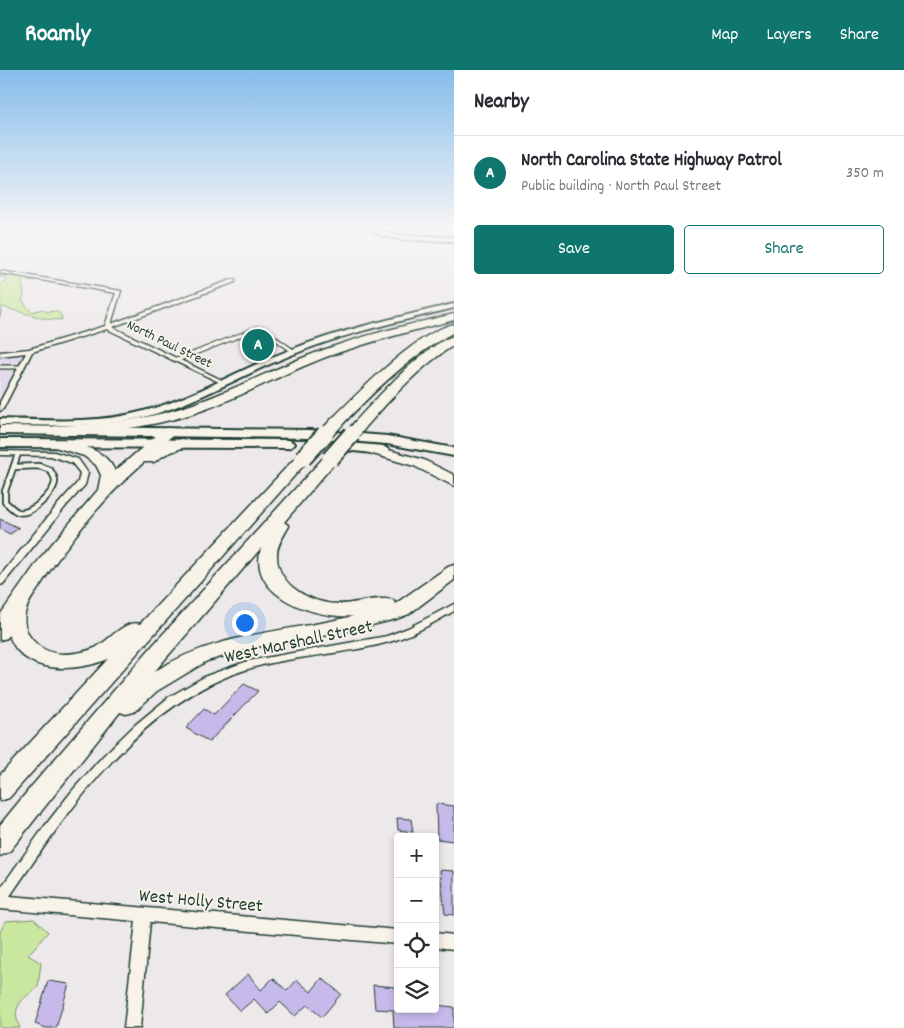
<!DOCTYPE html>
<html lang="en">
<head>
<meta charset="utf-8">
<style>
	body { margin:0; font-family:Dekko,sans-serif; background:#f2f2f3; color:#2b2b33 }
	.controls { position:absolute; right:15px; bottom:15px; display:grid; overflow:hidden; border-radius:5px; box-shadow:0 2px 8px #0003 }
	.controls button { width:45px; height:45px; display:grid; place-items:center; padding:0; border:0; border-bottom:1px solid #e1e1e2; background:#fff; color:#2b2b33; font:25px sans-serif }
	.you { position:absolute; left:244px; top:552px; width:18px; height:18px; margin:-12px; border:4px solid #fff; border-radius:50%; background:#1a73e8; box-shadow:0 0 0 8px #1a73e833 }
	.badge { display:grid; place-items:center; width:32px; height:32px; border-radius:50%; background:#0f766e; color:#fff; font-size:16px; font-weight:700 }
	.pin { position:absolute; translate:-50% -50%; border:2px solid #fff; box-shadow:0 1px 5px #0006 }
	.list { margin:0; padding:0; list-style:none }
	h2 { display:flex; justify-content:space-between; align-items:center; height:65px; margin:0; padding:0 20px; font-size:21px }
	h2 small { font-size:16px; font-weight:400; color:#7c7c81 }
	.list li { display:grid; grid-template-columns:32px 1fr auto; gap:15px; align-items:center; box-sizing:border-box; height:75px; padding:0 20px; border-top:1px solid #e1e1e2 }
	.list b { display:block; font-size:19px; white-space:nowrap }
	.list p { margin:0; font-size:16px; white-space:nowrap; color:#7c7c81 }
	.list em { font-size:16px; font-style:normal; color:#7c7c81 }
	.actions { display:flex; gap:10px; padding:15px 20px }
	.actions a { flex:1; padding:11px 0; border:1px solid #0f766e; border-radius:5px; text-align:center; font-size:18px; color:#0f766e }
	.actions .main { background:#0f766e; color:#fff }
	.icon { flex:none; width:28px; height:28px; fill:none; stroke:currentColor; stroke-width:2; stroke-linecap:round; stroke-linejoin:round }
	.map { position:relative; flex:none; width:454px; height:958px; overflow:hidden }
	header { display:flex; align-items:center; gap:30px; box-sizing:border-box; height:70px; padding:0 25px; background:#0f766e; color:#fff }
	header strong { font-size:24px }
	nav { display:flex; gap:28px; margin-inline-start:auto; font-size:18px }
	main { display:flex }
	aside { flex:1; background:#fff }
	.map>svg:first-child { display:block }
	.built { fill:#e2daea }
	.green { fill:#cae79f; stroke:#74926a }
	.building { fill:#c7baeb; stroke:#1f3d34 }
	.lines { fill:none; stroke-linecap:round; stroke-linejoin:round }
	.service-far1-casing { stroke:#1f3d34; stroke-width:5.5 }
	.service-casing { stroke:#1f3d34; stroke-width:8 }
	.minor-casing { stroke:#1f3d34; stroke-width:3 }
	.tertiary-casing { stroke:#1f3d34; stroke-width:4 }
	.primary-casing { stroke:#1f3d34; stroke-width:4 }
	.motorway-casing { stroke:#1f3d34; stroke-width:3 }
	.service-far1 { stroke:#f7f3e8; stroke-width:3 }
	.service { stroke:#f7f3e8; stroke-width:4.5 }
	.minor { fill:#f7f3e8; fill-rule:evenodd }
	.tertiary { fill:#f7f3e8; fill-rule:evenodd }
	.primary { fill:#f7f3e8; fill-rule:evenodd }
	.motorway { fill:#f7f3e8; fill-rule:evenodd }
	.motorway-bridge-far1-casing { stroke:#1f3d34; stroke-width:15; stroke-linecap:butt }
	.motorway-bridge-casing { stroke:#1f3d34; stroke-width:20; stroke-linecap:butt }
	.motorway-bridge-far1 { stroke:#f7f3e8; stroke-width:12 }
	.motorway-bridge { stroke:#f7f3e8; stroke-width:16 }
	.labels { text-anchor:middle; stroke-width:4; stroke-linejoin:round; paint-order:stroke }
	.far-street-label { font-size:14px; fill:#1f3d34; stroke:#f7f3e8 }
	.near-street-label { font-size:19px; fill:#1f3d34; stroke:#f7f3e8 }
</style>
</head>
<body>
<header>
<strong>Roamly</strong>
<nav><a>Map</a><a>Layers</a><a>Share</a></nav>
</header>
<main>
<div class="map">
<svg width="454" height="958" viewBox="0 0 454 958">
	<rect width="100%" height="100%" fill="#ede8e9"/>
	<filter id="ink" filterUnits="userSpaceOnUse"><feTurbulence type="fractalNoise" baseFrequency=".02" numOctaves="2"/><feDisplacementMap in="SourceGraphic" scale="10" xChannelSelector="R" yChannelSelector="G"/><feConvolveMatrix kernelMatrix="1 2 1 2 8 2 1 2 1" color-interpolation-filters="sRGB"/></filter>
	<g filter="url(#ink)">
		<polygon class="built" points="30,281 0,339 0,284"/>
		<g class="green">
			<polygon points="0,205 36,209 31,212 22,210 24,225 22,230 31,242 42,239 47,242 56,241 61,245 62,250 46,249 2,237 0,247 0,214 6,211 5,207 0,207"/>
			<path d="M34,849l14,13 -20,23 13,8 -3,24c-16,12 -28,20 -18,41h-20v-96l6,-11z"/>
		</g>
		<g class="building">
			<polygon points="0,449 19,458 10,464 0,459"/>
			<polygon points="244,614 258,621 209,672 186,658 204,639 214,645"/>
			<polygon points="436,734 454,736 454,771 437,769"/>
			<polygon points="397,748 411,749 413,762 398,760"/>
			<polygon points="440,800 454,801 454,845 445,844"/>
			<polygon points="248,904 261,920 273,908 287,921 297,910 311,922 322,908 341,924 322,947 307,935 295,946 280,932 268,944 254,929 240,941 225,925"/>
			<polygon points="48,911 69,914 56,958 46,958 35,954"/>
			<polygon points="373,915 396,917 398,939 435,939 435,935 454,937 454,958 394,958 393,940 375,939"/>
		</g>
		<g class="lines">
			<defs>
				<g id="service-far1">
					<polyline points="177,290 256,259 262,259 293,281"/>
					<polyline points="0,297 22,297"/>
				</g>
				<path id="service" d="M14,397l25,-1 11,4c2,3 5,7 5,11 0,12 -25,35 -37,31 -5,-2 -9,-7 -13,-10v-11l13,-37"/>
				<g id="minor">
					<polygon points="0,201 121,221 111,254 231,210 235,210 235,212 112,257 226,312 223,314 221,313 107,259 32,282 3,339 0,341 0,332 26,283 0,286 0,282 29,279 105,256 116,223 0,203"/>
					<polygon points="0,381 54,382 78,389 88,403 85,415 66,436 3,514 0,515 0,506 60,432 78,412 80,403 72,393 51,386 0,385"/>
					<path d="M454,534v7c-21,12 -41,24 -65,31 -45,13 -95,13 -141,27 -107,33 -178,139 -238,227l388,34v14l-248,-22 -10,106h-16l12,-107 -136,-12v-20l44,-62 28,-36 30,-34 33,-32 34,-28 37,-21 42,-15 139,-25 21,-8z"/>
					<polygon points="435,863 454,865 454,879 435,877"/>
				</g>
				<g id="tertiary">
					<path d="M366,158h8l26,7 54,2v4c-28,-1 -64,2 -88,-13z"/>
					<path d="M454,234v4c-54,13 -109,25 -160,46 -52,20 -100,51 -154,64 -46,10 -93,7 -140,7v-6c46,1 94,5 140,-7 53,-13 99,-43 150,-62 53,-21 109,-33 164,-46z"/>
				</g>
				<g id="primary">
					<polygon points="0,356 310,360 387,366 454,378 454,386 387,374 310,368 0,364"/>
					<polygon points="0,369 289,370 295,374 289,378 0,377"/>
					<polygon points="337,372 383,376 389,380 383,384 333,379 331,376"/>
				</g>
				<g id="motorway">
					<path d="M454,244v6c-43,11 -86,22 -128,37 -45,17 -88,42 -134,57 -44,14 -89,18 -135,20l-5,-1 -2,-3 2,-3 5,-1c42,-2 84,-5 124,-18 46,-14 89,-38 134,-55 45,-17 92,-28 139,-39z"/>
					<path d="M454,254v8c-44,24 -79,58 -113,94h-10l-2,-3 2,-3c28,-28 85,-87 123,-96z"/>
					<path d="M454,266v9c-35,22 -62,52 -89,83h-10l-2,-3 2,-3c21,-23 70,-78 99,-86z"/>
					<path d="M169,358l5,1 2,3 -14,13 20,-6 5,1 2,3 -2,3 -21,8 -12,8h-10c-38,33 -76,80 -103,122 -4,7 -11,15 -14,23 -10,24 11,46 35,47 11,0 23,-2 33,-6 14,-7 30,-29 45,-24l158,-169h10l2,3 -301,340 -9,3v-26l108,-116c-32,13 -85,17 -99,-24l-2,3 -7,2v-25l41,-58 57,-67 3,-15 -5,-10 -12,-9 -29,-9 -2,-3 2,-3 5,-1c21,5 45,9 55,31l49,-42z"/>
					<polygon points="371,375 424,390 454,405 454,416 414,396 366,382 364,379 366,376"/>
					<path d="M330,384l5,2 3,3 -54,63 5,4c-4,8 -12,18 -12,28 -1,32 35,50 62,50 17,0 39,-8 54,-4l2,4 53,-37 6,-2v15l-45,34 -13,5 -56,14 -84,14 -49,14 -50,30 -23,21 -8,2 -6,-2 -111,140 -9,4v-31l31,-38 123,-143 171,-188zM261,478c-14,49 56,71 93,68 -70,17 -137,16 -200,56z"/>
				</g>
			</defs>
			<use href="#service-far1" class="service-far1-casing"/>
			<use href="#service" class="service-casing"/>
			<use href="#minor" class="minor-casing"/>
			<use href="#tertiary" class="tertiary-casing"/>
			<use href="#primary" class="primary-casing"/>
			<use href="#motorway" class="motorway-casing"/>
			<use href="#service-far1" class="service-far1"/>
			<use href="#service" class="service"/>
			<use href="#minor" class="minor"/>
			<use href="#tertiary" class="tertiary"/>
			<use href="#primary" class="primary"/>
			<use href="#motorway" class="motorway"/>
			<defs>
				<g id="motorway-bridge-far1">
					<polyline points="324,366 336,353"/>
					<polyline points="351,366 360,355"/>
				</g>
				<g id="motorway-bridge">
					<polyline points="303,388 325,364"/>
					<polyline points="330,389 352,364"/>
				</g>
			</defs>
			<use href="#motorway-bridge-far1" class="motorway-bridge-far1-casing"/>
			<use href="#motorway-bridge" class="motorway-bridge-casing"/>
			<use href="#motorway-bridge-far1" class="motorway-bridge-far1"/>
			<use href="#motorway-bridge" class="motorway-bridge"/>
		</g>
	</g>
	<linearGradient id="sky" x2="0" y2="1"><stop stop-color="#85bdeb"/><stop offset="0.54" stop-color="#f7f5f5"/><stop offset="1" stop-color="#f7f5f5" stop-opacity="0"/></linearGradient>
	<rect width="454" height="292" fill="url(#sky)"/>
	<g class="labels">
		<g class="far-street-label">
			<text transform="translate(170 273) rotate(26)" y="5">North Paul Street</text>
		</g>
		<g class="near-street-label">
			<text transform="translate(298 570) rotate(-12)" y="7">West Marshall Street</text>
			<text transform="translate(201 829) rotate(5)" y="7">West Holly Street</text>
		</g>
	</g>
</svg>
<div class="controls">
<button>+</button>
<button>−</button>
<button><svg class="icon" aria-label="locate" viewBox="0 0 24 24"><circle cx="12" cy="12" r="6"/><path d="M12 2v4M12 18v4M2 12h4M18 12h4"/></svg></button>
<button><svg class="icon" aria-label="layers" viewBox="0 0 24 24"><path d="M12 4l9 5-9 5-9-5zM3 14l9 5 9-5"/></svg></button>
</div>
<div class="you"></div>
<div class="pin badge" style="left:258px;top:275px">A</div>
</div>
<aside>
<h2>Nearby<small></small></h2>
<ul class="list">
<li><span class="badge">A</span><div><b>North Carolina State Highway Patrol</b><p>Public building · North Paul Street</p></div><em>350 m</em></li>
</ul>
<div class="actions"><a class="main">Save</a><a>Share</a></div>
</aside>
</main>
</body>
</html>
